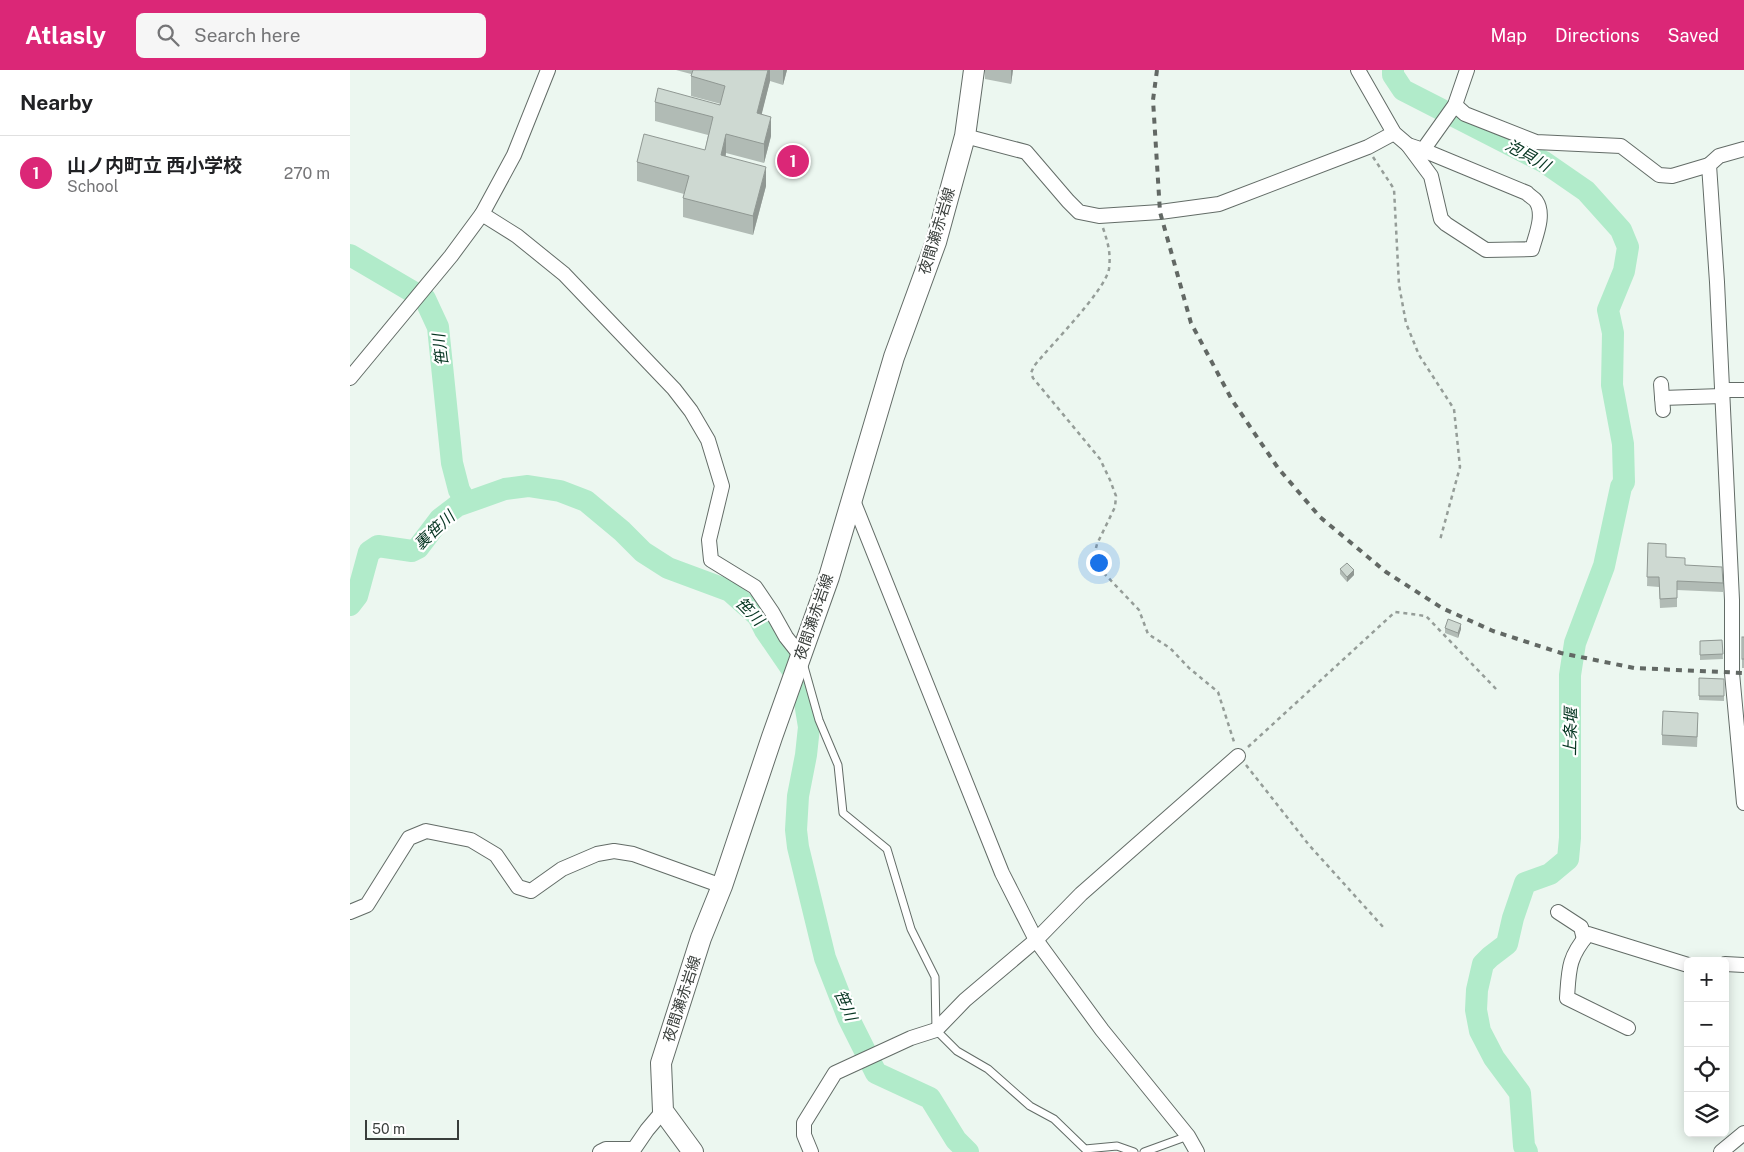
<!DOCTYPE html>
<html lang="en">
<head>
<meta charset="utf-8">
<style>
	body { margin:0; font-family:"Public Sans","Noto Sans JP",sans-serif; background:#f6f6f6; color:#202124 }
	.controls { position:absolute; right:15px; bottom:15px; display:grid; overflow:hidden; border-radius:8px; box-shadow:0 2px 12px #0003 }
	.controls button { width:45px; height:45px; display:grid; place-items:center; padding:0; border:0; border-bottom:1px solid #e0e0e0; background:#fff; color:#202124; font:25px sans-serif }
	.scale { position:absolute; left:15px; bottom:12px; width:94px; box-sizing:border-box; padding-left:5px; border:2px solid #393e3b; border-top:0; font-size:14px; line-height:18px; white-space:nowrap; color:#393e3b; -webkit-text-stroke:4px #fff; paint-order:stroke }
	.you { position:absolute; left:748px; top:492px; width:18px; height:18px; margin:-12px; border:4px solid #fff; border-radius:50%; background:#1a73e8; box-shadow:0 0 0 8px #1a73e833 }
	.badge { display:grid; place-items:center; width:32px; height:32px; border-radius:50%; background:#db2777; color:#fff; font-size:16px; font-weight:700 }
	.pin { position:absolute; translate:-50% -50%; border:2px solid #fff; box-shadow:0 1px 5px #0006 }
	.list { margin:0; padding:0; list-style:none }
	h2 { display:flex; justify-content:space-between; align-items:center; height:65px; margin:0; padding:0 20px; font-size:21px }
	h2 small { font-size:16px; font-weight:400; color:#757577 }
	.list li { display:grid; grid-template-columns:32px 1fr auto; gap:15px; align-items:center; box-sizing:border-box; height:75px; padding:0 20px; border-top:1px solid #e0e0e0 }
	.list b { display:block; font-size:19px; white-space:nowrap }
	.list p { margin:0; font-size:16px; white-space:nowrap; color:#757577 }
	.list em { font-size:16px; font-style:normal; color:#757577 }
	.icon { flex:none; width:28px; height:28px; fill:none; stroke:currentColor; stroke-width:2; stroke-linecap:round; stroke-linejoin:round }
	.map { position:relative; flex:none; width:1394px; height:1082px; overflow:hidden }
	header { display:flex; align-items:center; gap:30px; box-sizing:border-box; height:70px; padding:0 25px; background:#db2777; color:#fff }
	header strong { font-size:24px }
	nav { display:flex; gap:28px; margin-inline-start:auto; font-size:18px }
	.search { width:350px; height:45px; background:#f6f6f6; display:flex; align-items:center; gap:12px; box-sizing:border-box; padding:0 18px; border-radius:8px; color:#757577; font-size:19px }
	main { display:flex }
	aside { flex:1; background:#fff }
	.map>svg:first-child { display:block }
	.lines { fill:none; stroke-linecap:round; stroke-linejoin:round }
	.river { stroke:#b1ebca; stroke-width:22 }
	.service-casing { stroke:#636c67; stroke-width:9 }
	.minor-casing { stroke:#636c67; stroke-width:16 }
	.secondary-casing { stroke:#636c67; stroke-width:22 }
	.path { stroke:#959d98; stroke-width:2.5; stroke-dasharray:4 4; stroke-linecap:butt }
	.service { stroke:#fff; stroke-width:7 }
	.minor { stroke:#fff; stroke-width:14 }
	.secondary { stroke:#fff; stroke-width:20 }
	.rail { stroke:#626864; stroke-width:4; stroke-dasharray:6 6; stroke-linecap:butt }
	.wall { fill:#b1bbb5 }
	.shaded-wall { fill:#909893 }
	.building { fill:#ced9d2; stroke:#909893 }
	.labels { text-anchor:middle; stroke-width:4.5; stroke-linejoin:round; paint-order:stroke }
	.street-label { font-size:15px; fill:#393e3b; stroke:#fff }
	.water-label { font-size:16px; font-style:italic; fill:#053521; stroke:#fff }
</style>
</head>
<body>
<header>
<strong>Atlasly</strong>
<div class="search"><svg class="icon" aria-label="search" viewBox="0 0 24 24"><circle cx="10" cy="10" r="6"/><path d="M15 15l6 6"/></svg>Search here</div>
<nav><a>Map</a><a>Directions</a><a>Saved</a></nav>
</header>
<main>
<aside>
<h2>Nearby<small></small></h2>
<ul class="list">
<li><span class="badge">1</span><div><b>山ノ内町立 西小学校</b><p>School</p></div><em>270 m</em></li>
</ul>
</aside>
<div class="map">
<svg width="1394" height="1082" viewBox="0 0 1394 1082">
	<rect width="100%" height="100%" fill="#ecf7f0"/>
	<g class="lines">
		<g class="river">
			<polyline points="1043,0 1043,5 1053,20 1194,92 1236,121 1271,160 1278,177 1274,201 1258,240 1263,263 1262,315 1273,374 1274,412 1271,417 1254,496 1225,573 1220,605 1220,768 1218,789 1200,804 1175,813 1163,848 1157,874 1140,887 1133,894 1127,920 1126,940 1130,961 1144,988 1170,1023 1174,1076 1177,1082"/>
			<polyline points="0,185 75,229 88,257 102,393 109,420 116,432"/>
			<polyline points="0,535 7,526 19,482 28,476 62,481 68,478 90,449 107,436 155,419 178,416 210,421 236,431 272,461 293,482 318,498 380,521 408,546 415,560 452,614 459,657 456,685 448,726 446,760 448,777 475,888 498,947 526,1003 580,1028 606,1070 618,1082"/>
		</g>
		<defs>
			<g id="service">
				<polyline points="453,593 469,650 488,695 493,743 537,779 561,859 585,907 586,960 607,981 638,999 680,1036 704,1049 735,1079 767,1076 784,1082"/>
				<polyline points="794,1082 838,1066"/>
			</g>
			<g id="minor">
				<polyline points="1008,0 1044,63 1058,75 1073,80 1105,35 1117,0"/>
				<polyline points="1105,35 1115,44 1186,72 1271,76 1309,105 1322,106 1359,95"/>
				<polyline points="615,66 676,82 718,131 729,142 749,146 810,142 869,134 1018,77 1044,63"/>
				<path d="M1058,75l23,31 10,43 5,5 40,26 46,-1c4,-14 13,-35 4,-48 -2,-3 -7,-5 -9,-8l-104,-43"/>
				<polyline points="1394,79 1369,86 1359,95 1367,212 1382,530 1382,603 1394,733"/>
				<polyline points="132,144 167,166 214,204 324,319 341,341 358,370 372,416 359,470 361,490 405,517 422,542 436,567 451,586"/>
				<polyline points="0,308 101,186 132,144 164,85 198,0"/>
				<polyline points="1311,314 1313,340"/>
				<polyline points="1372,320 1394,320"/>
				<polyline points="1312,328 1372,326"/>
				<polyline points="502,428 652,803 686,870 752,960 838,1066 847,1082"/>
				<polyline points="0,842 17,835 59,768 76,761 121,770 146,785 168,817 181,821 212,799 247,784 264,781 283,784 372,816"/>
				<polyline points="1208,842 1231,857 1234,869"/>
				<polyline points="1375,894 1394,895"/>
				<path d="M1278,958l-61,-30c2,-29 1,-40 21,-64l100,31"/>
				<polyline points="250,1082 256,1079 284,1079 297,1060 313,1041"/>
				<polyline points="461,1082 454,1065 454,1053 485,1003 561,968 586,960 615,930 686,870 731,824 888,686"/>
				<polyline points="1371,1082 1394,1063"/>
			</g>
			<polyline id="secondary" points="343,1082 313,1041 311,993 351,868 372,816 422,667 479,507 544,287 586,172 615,66 624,0"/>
		</defs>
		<use href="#service" class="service-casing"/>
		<use href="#minor" class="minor-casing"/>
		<use href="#secondary" class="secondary-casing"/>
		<g class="path">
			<polyline points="1023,87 1044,119 1049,215 1056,253 1069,285 1104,339 1110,397 1090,470"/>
			<path d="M753,158c5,15 8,25 6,41 -4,22 -59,77 -75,97l-3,7 2,5 67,81 10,21 6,16 -1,11 -18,37 -3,12 5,12 40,42 9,24 22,14 19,20 29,24 17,53"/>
			<polyline points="898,677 1045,542 1076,546 1147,620"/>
			<polyline points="896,695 959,775 1034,858"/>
		</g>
		<use href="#service" class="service"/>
		<use href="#minor" class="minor"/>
		<use href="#secondary" class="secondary"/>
		<polyline class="rail" points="807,0 803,30 810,142 841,253 882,330 928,398 970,447 1036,502 1092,538 1143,561 1211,583 1284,598 1394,603"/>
	</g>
	<g class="wall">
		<polygon points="326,0 437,0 433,15 420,11 411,45 421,66 414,93 376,83 376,86 416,116 403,165 333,147 333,128 334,124 287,111 287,92 355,80 358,65 305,51 305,32 370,35 371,34 341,26 341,4"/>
		<polygon points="635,0 663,0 661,14 635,9"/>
		<polygon points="1298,473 1316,487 1335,495 1373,513 1373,522 1327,520 1327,537 1310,538 1309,517 1297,516"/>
		<polygon points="990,499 1004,505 997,512 990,504"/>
		<polygon points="1095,558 1111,559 1108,568 1095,563"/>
		<rect x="1392" y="567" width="2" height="31"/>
		<polygon points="1372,570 1373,589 1350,590 1350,571"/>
		<polygon points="1349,608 1374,609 1374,631 1349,630"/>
		<polygon points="1348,653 1347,677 1312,675 1312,665"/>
	</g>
	<g class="shaded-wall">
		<polygon points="418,0 420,0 420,11 407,63 407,43"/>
		<polygon points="433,0 437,0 433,15"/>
		<polygon points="661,0 663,0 661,14"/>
		<polygon points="421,47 421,66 414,93 414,74"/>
		<polygon points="376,64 376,83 371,104 371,85"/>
		<polygon points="416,97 416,116 403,165 403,146"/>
		<polygon points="1004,500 1004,505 997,512 997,507"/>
		<polygon points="1111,554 1111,559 1108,568 1108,563"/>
	</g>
	<g class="building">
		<polygon points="343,0 418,0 407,43 421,47 414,74 376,64 371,85 416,97 403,146 333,128 339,106 287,92 294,64 355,80 363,47 305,32 308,18 370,35 375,16 341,6"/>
		<polygon points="1298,473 1316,474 1316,487 1335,488 1335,495 1372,497 1373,513 1327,511 1327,528 1310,529 1309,507 1297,507"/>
		<polygon points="997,493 1004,500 997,507 990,499"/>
		<polygon points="1098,549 1111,554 1108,563 1095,558"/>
		<rect x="1392" y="567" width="2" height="22"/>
		<polygon points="1372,570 1373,584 1350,585 1350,571"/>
		<polygon points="1349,608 1374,609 1374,626 1349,626"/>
		<polygon points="1313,641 1348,643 1347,667 1312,665"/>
	</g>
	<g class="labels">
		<g class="street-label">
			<text transform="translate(587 161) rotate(-73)" y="5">夜間瀬赤岩線</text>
			<text transform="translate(464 547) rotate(-71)" y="5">夜間瀬赤岩線</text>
			<text transform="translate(332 929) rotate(-72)" y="5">夜間瀬赤岩線</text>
		</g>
		<g class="water-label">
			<text transform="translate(1178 85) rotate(29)" y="6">泡貝川</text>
			<text transform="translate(90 280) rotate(-97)" y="6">笹川</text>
			<text transform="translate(84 460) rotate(-43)" y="6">裏笹川</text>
			<text transform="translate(400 541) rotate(46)" y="6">笹川</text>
			<text transform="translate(1220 662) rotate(-89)" y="6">上条堰</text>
			<text transform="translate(496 935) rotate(66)" y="6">笹川</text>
		</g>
	</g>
</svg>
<div class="controls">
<button>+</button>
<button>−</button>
<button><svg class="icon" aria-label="locate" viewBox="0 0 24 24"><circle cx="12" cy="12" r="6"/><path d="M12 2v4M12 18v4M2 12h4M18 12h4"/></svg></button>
<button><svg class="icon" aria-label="layers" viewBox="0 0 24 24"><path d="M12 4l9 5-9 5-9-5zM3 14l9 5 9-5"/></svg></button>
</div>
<div class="scale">50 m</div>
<div class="you"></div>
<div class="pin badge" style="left:443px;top:91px">1</div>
</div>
</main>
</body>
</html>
